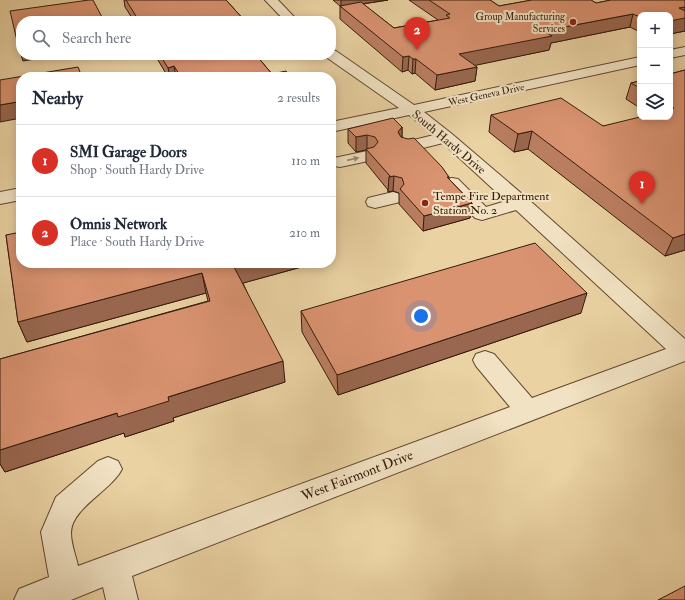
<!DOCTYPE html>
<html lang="en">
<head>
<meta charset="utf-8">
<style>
	body { margin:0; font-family:"IM FELL Double Pica",serif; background:#f6f6f7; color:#1f2937 }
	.controls { position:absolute; right:12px; top:12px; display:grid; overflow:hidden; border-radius:8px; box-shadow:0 2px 10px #0003 }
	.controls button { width:36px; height:36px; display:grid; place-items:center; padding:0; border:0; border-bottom:1px solid #e0e1e3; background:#fff; color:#1f2937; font:20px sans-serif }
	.you { position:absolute; left:421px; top:316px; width:14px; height:14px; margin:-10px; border:3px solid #fff; border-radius:50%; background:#1a73e8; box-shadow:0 0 0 6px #1a73e833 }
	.badge { display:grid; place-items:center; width:26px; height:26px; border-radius:50%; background:#d93025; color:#fff; font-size:13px; font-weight:700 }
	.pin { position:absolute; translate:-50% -33px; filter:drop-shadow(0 1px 2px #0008) }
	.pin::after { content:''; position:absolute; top:21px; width:14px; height:12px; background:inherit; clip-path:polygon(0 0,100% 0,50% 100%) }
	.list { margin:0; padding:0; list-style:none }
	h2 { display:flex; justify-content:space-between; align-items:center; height:52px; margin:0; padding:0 16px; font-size:17px }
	h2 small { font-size:13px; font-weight:400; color:#747a83 }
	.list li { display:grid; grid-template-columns:26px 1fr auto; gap:12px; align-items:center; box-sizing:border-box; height:72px; padding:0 16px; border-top:1px solid #e0e1e3 }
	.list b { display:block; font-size:15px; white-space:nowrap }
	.list p { margin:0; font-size:13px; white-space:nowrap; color:#747a83 }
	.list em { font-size:13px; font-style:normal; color:#747a83 }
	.icon { flex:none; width:22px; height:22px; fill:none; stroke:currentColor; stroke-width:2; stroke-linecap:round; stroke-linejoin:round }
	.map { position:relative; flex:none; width:685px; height:600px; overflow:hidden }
	.search { position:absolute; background:#fff; box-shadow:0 2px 10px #0003; left:16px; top:16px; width:320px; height:44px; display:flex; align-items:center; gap:10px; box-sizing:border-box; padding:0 14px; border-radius:16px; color:#747a83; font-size:15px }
	.panel { position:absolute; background:#fff; box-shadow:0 2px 10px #0003; left:16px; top:72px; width:320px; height:196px; border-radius:16px }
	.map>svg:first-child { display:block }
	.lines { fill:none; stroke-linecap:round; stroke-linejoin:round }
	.minor-casing { stroke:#624830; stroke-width:2 }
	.minor { fill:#f1e2c3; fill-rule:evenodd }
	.wall { fill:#bb7e61; stroke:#351a09 }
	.shaded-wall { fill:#99674f; stroke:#351a09 }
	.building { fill:#da9371; stroke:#351a09 }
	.oneway { fill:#9c886f }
	.poi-dot { fill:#8f2418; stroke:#f1e2c3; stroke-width:1.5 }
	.labels { text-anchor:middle; stroke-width:4; stroke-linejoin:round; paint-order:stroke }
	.far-poi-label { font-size:10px; fill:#351a09; stroke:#f1e2c3; text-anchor:end }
	.far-street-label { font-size:10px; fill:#351a09; stroke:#f1e2c3 }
	.street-label { font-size:12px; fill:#351a09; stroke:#f1e2c3 }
	.poi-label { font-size:12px; fill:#351a09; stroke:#f1e2c3; text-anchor:start }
	.near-street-label { font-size:14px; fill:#351a09; stroke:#f1e2c3 }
</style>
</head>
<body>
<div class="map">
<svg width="685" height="600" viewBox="0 0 685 600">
	<rect width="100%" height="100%" fill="#ead2a3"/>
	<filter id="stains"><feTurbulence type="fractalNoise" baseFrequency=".005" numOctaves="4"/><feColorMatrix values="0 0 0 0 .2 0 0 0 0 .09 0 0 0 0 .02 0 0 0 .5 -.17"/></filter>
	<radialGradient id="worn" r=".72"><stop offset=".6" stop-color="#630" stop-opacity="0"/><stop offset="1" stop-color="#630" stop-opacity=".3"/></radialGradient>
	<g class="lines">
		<defs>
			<g id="minor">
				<polygon points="265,0 278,0 298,21 285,21"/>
				<polygon points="685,47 685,55 670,58 670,50"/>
				<path d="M331,50l5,1 78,54 226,-48v8l-216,47 28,22 76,65 157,140v22l-553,215 6,24h-32l-3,-13 -32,13h-57l5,-11 30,-12 -8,-45 15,-35 42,-36 10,-4 10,4 4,8c-11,22 -51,39 -51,64 0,11 5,23 7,33l432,-159 -34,-41 -3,-6 3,-6 9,-3 9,3 38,44 134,-49 -150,-139 -34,10 -7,-2 -29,-31 -3,-4 3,-4 6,-1 6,1 28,28 20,-6 -63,-58 -36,9 -6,-1 -2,-4 2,-4 33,-8 -25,-20 -78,17v-10l68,-14 -73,-51 -1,-2h6z"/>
				<polygon points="367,151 373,152 376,156 373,160 340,167 334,166 331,162 334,158"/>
				<polygon points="21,188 21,200 0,204 0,192"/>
				<polygon points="393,192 400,194 402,198 400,202 375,208 368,206 366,202 368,198"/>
			</g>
		</defs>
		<use href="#minor" class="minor-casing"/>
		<use href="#minor" class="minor"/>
	</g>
	<g class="wall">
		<polygon points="124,0 226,0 245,21 134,21 125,7"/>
		<polygon points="333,0 388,0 363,4 394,28 438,20 409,0 490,0 499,6 532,0 591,0 596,3 611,0 685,0 685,31 670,34 670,15 640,15 640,32 630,27 551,43 549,50 475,65 477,67 475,81 435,90 415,73 412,74 408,70 402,72 340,19 340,6"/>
		<polygon points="155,55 256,55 272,74 291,77 168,77"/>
		<polygon points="685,70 685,250 665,256 528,149 514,152 489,132 491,115 603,126 670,117 670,74"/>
		<polygon points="640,81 640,108 626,99 631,83"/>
		<polygon points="402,127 402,138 449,177 449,179 472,203 470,218 423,231 399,204 399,193 393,191 388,192 388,190 366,163 366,150 356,152 348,143 348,129"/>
		<polygon points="6,235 316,263 243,283 285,382 173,418 174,421 125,437 124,433 5,472 0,464 0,359 208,301 206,293 27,342 18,322"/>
		<polygon points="301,311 581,313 338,395 302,332"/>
	</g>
	<g class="shaded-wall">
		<polygon points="341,0 388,0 341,7"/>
		<polygon points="685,7 685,31 670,34 670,21 679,8"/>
		<polygon points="633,14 630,27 551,43 549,50 458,69 459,54 543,31"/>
		<polygon points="21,44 21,54 18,45"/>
		<polygon points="21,55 60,55 23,61"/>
		<polygon points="409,56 408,70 402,72 403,57"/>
		<polygon points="413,59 416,59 415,73 412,74"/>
		<polygon points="174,66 176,77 170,77 168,68"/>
		<polygon points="477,67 475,81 435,90 437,75"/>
		<polygon points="17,102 21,113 21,118 0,122 0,105"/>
		<polygon points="402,127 402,141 398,132"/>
		<polygon points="532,131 528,149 514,152 518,134"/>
		<polygon points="367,135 367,149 366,149 366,150 356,152 356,137"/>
		<polygon points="394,176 393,191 388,192 389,177"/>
		<polygon points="472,203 470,218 423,231 424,216"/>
		<polygon points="685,234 685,250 665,256 673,238"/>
		<polygon points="240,263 316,263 236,285 233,265"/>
		<polygon points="202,273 206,293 27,342 18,322"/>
		<polygon points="587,293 581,313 338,395 337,375"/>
		<polygon points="283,361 285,382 173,418 174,421 125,437 124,433 5,472 0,464 0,450"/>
	</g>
	<g class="building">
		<polygon points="89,0 93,0 104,21 21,21 21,44 18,45 10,11"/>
		<polygon points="126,0 226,0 245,21 139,21"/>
		<polygon points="429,0 490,0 499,6 532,0 591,0 596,3 611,0 685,0 685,7 679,8 685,11 685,18 670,21 670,15 640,15 640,17 633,14 543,31 552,36 459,54 477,67 437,75 416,59 413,59 409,56 403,57 340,6 361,2 394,28 450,18 446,15 450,14"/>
		<polygon points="160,55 256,55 272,74 286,71 291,77 181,77 174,66 168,68"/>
		<polygon points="78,67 82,77 21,77 21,117 17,102 0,105 0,80"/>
		<polygon points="685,70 685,234 673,238 532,131 518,134 491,115 561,98 603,126 640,117 670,117 670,109 674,108 670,106 670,74"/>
		<polygon points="130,75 131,77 119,77"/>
		<polygon points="640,81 640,88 631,83"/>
		<polygon points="393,118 402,127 398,132 401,137 408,139 414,138 442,167 449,177 447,177 472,203 424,216 400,189 404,184 402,178 394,176 389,177 390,176 366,149 374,147 378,142 375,137 367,135 356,137 348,129"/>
		<polygon points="21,232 21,263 240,263 233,265 283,361 168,397 169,401 118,417 117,413 0,450 0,359 210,301 202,273 18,322 6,235"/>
		<polygon points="535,243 587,293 337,375 301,311"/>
		<polygon points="685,586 685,600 658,600"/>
	</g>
	<defs><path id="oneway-solid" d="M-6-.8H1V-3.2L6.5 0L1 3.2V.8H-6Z"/></defs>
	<use class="oneway" href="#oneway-solid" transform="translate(353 159) rotate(-13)"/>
	<g class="poi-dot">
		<circle cx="573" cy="22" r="4"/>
		<circle cx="425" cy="203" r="4"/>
	</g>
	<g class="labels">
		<g class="far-poi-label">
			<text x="565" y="20">Group Manufacturing<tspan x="565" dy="12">Services</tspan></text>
		</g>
		<g class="far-street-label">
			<text transform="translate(486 94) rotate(-12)" y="4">West Geneva Drive</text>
		</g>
		<g class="street-label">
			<text transform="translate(449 142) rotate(40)" y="4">South Hardy Drive</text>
		</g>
		<g class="poi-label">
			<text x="433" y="200">Tempe Fire Department<tspan x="433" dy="14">Station No. 2</tspan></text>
		</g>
		<g class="near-street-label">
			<text transform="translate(357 475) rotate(-21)" y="5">West Fairmont Drive</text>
		</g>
	</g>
	<rect width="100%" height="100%" filter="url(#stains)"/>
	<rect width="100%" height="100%" fill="url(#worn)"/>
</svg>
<div class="controls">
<button>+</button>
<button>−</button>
<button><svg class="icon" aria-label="layers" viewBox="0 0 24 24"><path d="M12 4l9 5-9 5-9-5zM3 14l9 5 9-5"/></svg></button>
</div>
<div class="you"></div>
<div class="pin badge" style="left:642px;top:204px">1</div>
<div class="pin badge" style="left:417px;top:50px">2</div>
<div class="search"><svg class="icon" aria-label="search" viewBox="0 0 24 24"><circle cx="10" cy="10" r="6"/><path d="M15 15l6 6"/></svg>Search here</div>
<section class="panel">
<h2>Nearby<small>2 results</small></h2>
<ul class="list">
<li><span class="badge">1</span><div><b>SMI Garage Doors</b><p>Shop · South Hardy Drive</p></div><em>110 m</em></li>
<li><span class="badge">2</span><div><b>Omnis Network</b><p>Place · South Hardy Drive</p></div><em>210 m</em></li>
</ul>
</section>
</div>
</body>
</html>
